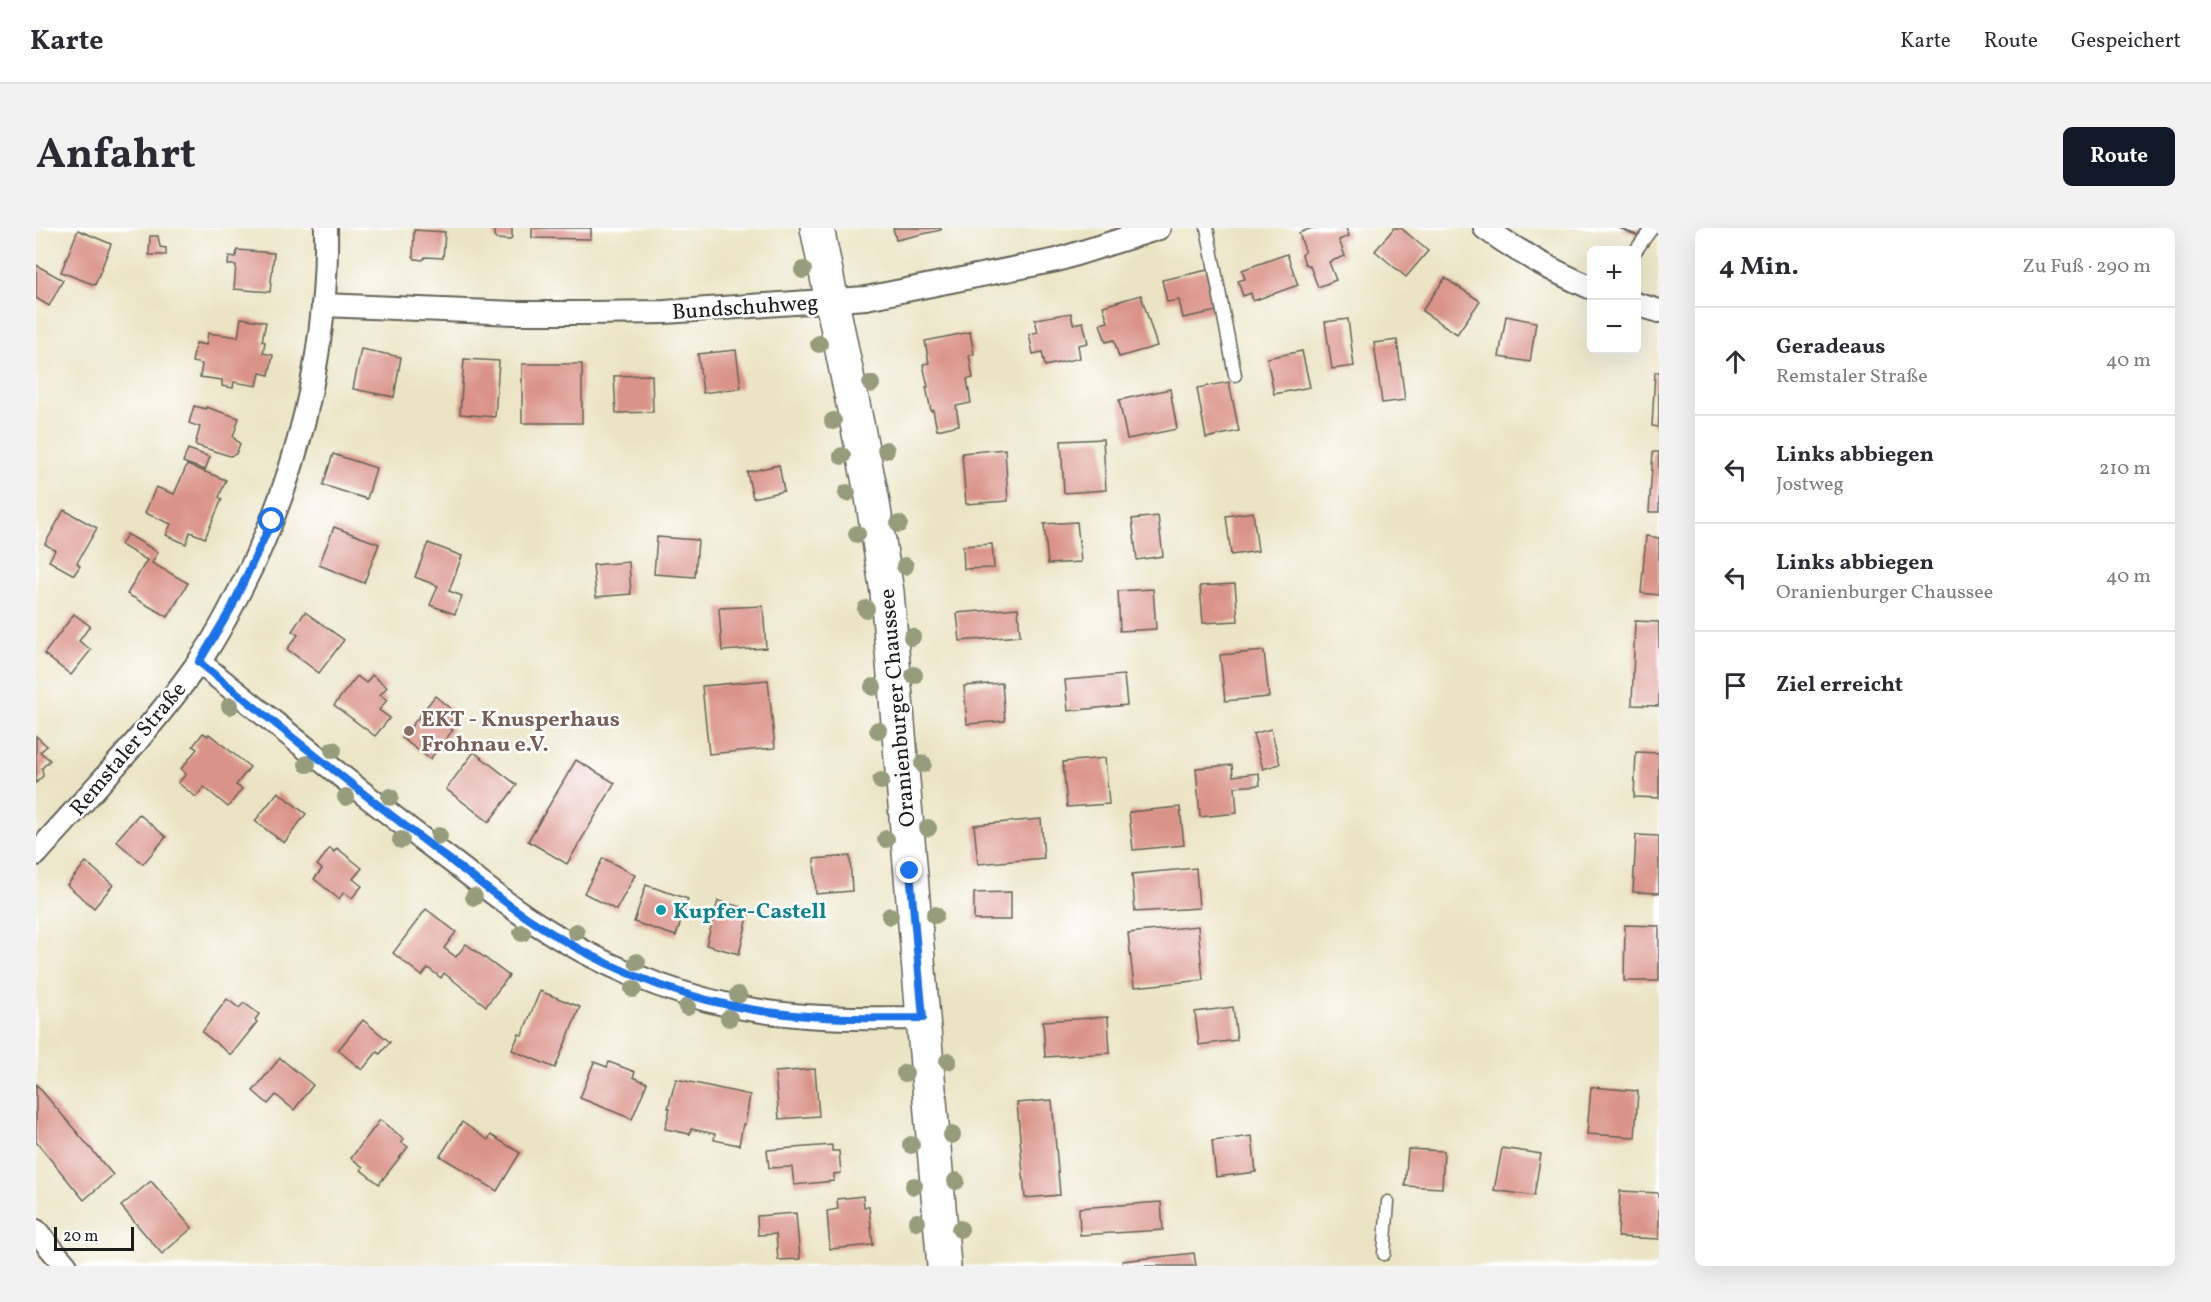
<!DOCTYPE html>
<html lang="de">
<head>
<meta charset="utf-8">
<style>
	body { margin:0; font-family:Vollkorn,serif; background:#f2f2f3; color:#2b2b33 }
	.controls { position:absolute; right:18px; top:18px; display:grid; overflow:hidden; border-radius:9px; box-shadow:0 6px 24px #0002 }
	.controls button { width:54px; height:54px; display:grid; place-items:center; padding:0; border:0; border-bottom:2px solid #e1e1e2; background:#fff; color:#2b2b33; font:30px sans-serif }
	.scale { position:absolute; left:18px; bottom:15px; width:80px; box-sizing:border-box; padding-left:6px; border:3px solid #1c1c1c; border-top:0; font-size:16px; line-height:21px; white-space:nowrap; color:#1c1c1c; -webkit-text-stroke:4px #fff; paint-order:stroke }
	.stop { position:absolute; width:18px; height:18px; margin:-14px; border:4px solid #1a73e8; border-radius:50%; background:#fff }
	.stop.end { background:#1a73e8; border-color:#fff; box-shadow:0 2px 6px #0008 }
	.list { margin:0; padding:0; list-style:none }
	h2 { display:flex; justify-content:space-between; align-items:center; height:78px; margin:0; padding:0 24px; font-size:26px }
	h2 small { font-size:20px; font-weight:400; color:#7c7c81 }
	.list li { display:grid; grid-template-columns:39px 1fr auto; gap:18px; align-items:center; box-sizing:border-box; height:108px; padding:0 24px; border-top:2px solid #e1e1e2 }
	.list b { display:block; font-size:22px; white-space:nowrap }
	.list p { margin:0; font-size:20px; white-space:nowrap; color:#7c7c81 }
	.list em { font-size:20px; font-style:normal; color:#7c7c81 }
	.icon { flex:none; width:33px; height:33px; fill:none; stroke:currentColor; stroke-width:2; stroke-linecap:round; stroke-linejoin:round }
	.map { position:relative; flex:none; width:1623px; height:1038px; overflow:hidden; border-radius:9px }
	header { display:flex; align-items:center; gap:36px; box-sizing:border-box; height:84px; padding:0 30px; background:#fff; border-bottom:2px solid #e1e1e2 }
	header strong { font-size:28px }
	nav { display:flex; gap:33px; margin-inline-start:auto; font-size:21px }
	.intro { display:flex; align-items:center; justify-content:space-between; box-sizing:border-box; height:144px; padding:0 36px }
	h1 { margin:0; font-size:42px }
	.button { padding:15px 27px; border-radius:9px; background:#111827; color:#fff; font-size:21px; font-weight:700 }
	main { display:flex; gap:36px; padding:0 36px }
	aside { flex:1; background:#fff; border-radius:9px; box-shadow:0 6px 24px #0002 }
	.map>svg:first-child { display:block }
	.building { fill:#da9388 }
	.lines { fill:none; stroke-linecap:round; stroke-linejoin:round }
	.service-casing { stroke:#646257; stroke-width:15 }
	.minor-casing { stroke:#646257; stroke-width:26 }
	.primary-casing { stroke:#646257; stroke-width:36 }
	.service { stroke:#fff; stroke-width:12 }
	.minor { stroke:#fff; stroke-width:22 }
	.primary { stroke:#fff; stroke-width:33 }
	.tree { fill:#979c7b }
	.route { stroke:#1a73e8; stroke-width:8 }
	.education-dot { fill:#8d6e63; stroke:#fff; stroke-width:2 }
	.culture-dot { fill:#0f9aa8; stroke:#fff; stroke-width:2 }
	.labels { text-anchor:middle; stroke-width:5; stroke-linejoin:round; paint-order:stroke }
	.street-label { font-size:22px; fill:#1c1c1c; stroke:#fff }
	.education-label { font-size:22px; font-weight:bold; fill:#785e54; stroke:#fff; text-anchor:start }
	.culture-label { font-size:22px; font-weight:bold; fill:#0d838f; stroke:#fff; text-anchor:start }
</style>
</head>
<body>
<header>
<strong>Karte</strong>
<nav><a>Karte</a><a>Route</a><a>Gespeichert</a></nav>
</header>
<div class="intro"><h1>Anfahrt</h1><a class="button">Route</a></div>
<main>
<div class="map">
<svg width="1623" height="1038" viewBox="0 0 1623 1038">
	<rect width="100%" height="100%" fill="#fff"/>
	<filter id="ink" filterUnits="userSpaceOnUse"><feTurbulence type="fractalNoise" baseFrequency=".0167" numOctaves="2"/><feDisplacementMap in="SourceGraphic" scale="12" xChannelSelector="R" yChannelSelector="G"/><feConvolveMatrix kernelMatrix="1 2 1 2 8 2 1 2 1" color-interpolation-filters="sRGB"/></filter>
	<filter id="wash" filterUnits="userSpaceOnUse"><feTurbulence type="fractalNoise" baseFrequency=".008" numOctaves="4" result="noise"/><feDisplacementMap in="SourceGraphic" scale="24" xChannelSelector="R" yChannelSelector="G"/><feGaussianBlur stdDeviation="1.35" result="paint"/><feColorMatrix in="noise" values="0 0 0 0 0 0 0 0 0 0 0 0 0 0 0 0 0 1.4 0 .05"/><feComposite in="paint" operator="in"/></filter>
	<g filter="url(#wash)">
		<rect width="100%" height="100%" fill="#ebe4c4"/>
		<g id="blocks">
			<g class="building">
				<polygon points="458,0 476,0 476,9 474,12 460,11 458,9"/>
				<polygon points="496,0 555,0 555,11 496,10"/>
				<polygon points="857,0 905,0 905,2 860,12"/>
				<polygon points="1276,0 1310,0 1313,8 1303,12 1309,28 1293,34 1300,52 1282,59 1274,38 1269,36 1266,27 1269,23 1263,5"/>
				<polygon points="1358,0 1365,0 1392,23 1370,49 1339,23"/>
				<polygon points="1583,0 1609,0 1605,9"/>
				<polygon points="42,2 75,16 59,57 25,44"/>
				<polygon points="378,2 409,4 407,30 389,29 387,32 379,31 377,28"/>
				<polygon points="114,8 122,8 124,19 130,20 130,27 113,27"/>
				<polygon points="201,22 238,25 234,64 198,61 200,37 192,37 193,28 200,29"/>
				<polygon points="1251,26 1262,57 1217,73 1215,65 1207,68 1202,53 1209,51 1206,42"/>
				<polygon points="0,37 27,52 13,78 0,70"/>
				<polygon points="1172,42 1181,83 1147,90 1143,72 1131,74 1126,52"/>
				<polygon points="1409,50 1444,73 1421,106 1386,83"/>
				<polygon points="1105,67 1121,118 1083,129 1078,112 1070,114 1064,96 1072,94 1067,78"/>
				<polygon points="1035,85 1037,96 1047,94 1052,115 1042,117 1044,130 1009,138 1006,124 997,126 993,106 1002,104 999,91"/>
				<polygon points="1470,88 1500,94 1494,134 1463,129"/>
				<polygon points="205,90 230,94 226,113 229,114 227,125 237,127 233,147 224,145 221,158 198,154 197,160 186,158 186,152 164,149 166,136 156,134 160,115 170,117 172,105 202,109"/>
				<polygon points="1312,91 1318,138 1296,141 1289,94"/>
				<polygon points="934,104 938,126 933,127 937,150 931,151 935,175 920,178 923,197 901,202 897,182 895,183 890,159 892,159 887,136 893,135 889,113"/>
				<polygon points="1361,112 1369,172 1346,175 1338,115"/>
				<polygon points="325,121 365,129 358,169 317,161"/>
				<polygon points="700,122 705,160 667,165 662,126"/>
				<polygon points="1266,123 1274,159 1238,166 1231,130"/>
				<polygon points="428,131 463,133 459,189 424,186"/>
				<rect x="486" y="136" width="60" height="59"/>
				<polygon points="1619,144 1623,144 1623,199 1616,198"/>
				<polygon points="616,147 617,184 580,185 578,148"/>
				<polygon points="1193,154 1203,203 1170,210 1161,160"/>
				<polygon points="1134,161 1141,201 1091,211 1083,172"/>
				<polygon points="158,178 170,181 170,179 203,190 197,209 204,216 200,226 194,228 159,217 164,199 153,195"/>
				<polygon points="1067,211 1070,262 1028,265 1025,213"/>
				<polygon points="152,221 174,229 169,242 147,234"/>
				<polygon points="969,221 972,273 930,276 926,225"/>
				<polygon points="1617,224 1623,224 1623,284 1613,284"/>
				<polygon points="297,226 340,240 331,271 287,257"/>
				<polygon points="151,237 190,252 183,269 186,271 169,310 154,304 150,316 130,307 135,296 109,285 120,259 138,266"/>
				<polygon points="743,237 748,263 717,270 711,244"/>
				<polygon points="28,282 61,300 41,335 44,338 38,347 13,333 19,322 9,316"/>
				<polygon points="1217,284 1222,323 1195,327 1190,288"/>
				<polygon points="1122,288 1127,328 1101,332 1096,291"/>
				<polygon points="1041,294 1045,334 1012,336 1008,296"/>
				<polygon points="298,299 343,316 328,355 283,337"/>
				<polygon points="91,306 122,324 116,335 152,355 132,389 91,366 111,332 85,317"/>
				<polygon points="1610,308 1623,310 1623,367 1605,365"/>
				<polygon points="621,309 662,312 659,349 618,346"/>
				<polygon points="392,315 426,328 413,363 426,368 419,386 394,377 402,358 379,349"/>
				<polygon points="956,316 958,340 928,341 927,318"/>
				<polygon points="593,334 595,366 560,369 557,337"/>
				<polygon points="1199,356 1202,393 1167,395 1164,358"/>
				<polygon points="1117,361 1120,401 1084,403 1082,363"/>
				<polygon points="727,378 730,420 686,423 683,380"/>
				<polygon points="982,380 984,408 924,413 921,385"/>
				<polygon points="269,384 308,412 283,445 251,421 262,407 256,403"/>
				<polygon points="38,386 54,398 43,413 55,422 35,447 8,426"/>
				<polygon points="1599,393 1623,394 1623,478 1596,477"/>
				<polygon points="1228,423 1233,469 1189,473 1184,427"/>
				<polygon points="336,447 351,459 344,467 351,472 343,482 354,490 339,508 298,477 321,448 330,455"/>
				<polygon points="1088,447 1091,477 1032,483 1029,452"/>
				<polygon points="732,452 739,520 673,526 666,458"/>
				<polygon points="966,455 969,493 931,496 928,458"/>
				<polygon points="399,468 421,486 411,498 417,502 394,531 366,510"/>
				<polygon points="1235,501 1244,536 1227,541 1217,506"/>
				<polygon points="167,505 172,508 173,506 214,539 200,557 206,561 192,579 168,559 160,569 142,555 150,546 145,541 161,521 157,518"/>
				<polygon points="0,508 11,518 4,524 14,532 6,540 7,548 0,555"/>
				<polygon points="438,524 481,557 453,594 410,561"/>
				<polygon points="1600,524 1623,525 1623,570 1598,569"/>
				<polygon points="1069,530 1073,576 1031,579 1027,534"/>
				<polygon points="540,532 579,555 531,636 492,613"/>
				<polygon points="1196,537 1197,548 1223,545 1224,557 1199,559 1201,585 1164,589 1160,540"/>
				<polygon points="242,564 270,586 248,615 219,593"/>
				<polygon points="1144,579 1148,617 1097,622 1093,584"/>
				<polygon points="103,586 130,609 107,636 80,613"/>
				<polygon points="1005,591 1008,630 942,636 938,597"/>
				<polygon points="1600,607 1623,608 1623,665 1597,664"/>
				<polygon points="294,620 298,624 301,620 326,640 317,651 326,658 316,670 308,664 303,671 278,651 286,641 281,637"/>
				<polygon points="814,628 816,663 780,666 778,631"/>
				<polygon points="567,630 599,647 580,682 548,665"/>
				<polygon points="50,634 77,657 58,680 31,657"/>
				<polygon points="1160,640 1163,680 1099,684 1096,646"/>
				<polygon points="610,657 652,671 640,708 598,694"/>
				<polygon points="975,664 975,692 938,692 938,665"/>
				<polygon points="682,673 714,681 703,726 670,717"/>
				<polygon points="390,681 420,704 408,720 420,729 430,716 473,748 450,778 408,745 405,750 392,740 386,748 357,725"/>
				<polygon points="1589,697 1623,698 1623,753 1588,753"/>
				<polygon points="1162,698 1167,752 1098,759 1092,705"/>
				<polygon points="504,763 544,779 519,840 476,822 483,806 486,807"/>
				<polygon points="191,771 203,780 208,775 223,786 219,792 221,794 195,827 166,804"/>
				<polygon points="1197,779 1201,812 1163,817 1159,784"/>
				<polygon points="1072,789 1074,825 1009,829 1007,793"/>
				<polygon points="327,792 354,814 344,826 341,824 326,842 302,822"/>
				<polygon points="244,830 277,857 258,882 240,867 232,876 217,863"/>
				<polygon points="558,834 571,839 573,834 599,844 597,849 611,855 596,891 544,870"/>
				<polygon points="779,841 783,888 743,891 739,844"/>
				<polygon points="640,851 714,867 709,897 707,896 703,917 678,912 679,906 655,901 654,906 629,901 634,880 632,880"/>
				<polygon points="0,856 77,947 48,972 0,914"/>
				<polygon points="1555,859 1602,863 1599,909 1551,906"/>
				<polygon points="1016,872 1024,967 989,970 981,875"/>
				<polygon points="344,892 368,911 365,914 372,919 343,956 325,942 327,939 315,930"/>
				<polygon points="426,894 452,912 455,907 484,925 461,963 404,928"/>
				<polygon points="1216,908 1220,944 1180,949 1176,913"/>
				<polygon points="796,917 796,923 803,923 805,945 798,946 798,953 758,957 756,939 733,940 731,922"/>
				<polygon points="1466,920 1505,926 1498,968 1458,962"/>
				<polygon points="1372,921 1408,923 1406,960 1369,958"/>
				<polygon points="115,953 156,1000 126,1026 85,978"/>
				<polygon points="1584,963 1623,965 1623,1011 1582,1009"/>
				<polygon points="827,968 828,979 833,979 837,1017 794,1021 791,983 802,981 801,971"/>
				<polygon points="1125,974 1127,1002 1044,1007 1043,980"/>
				<polygon points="760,985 764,1031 742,1032 740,1006 722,1007 721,988"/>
				<polygon points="1158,1025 1160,1038 1087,1038 1086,1033"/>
			</g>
		</g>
	</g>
	<g filter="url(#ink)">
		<use href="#blocks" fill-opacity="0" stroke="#646257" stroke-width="1.5"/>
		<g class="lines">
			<defs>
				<g id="service">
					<polyline points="1171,0 1199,147"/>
					<polyline points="1600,22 1616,0"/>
					<polyline points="1348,1026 1352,974"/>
				</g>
				<g id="minor">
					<path d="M1449,0c33,24 69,44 107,60"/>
					<polyline points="1600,76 1623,83"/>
					<polyline points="287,77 479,85 553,85 629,84 830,70 1021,32 1123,0"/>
					<path d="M163,434c79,64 158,128 239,189 33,24 64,51 99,73 58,38 127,68 196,82 62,13 127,13 190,12"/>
					<path d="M0,626c55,-62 114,-123 162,-191 16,-22 29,-47 41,-71 58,-111 89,-238 87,-364"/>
					<polyline points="0,1003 30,1038"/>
				</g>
				<polyline id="primary" points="781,0 836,269 851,364 908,1038"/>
			</defs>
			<use href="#service" class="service-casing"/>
			<use href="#minor" class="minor-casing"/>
			<use href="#primary" class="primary-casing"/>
			<use href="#service" class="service"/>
			<use href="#minor" class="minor"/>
			<use href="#primary" class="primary"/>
		</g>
		<g class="tree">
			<circle cx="767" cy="42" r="9"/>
			<circle cx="783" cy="116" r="9"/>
			<circle cx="835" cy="156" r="9"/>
			<circle cx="797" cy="193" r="9"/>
			<circle cx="850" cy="222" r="9"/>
			<circle cx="806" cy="228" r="9"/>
			<circle cx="811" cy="265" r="9"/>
			<circle cx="863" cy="296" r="9"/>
			<circle cx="821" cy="306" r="9"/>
			<circle cx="869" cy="338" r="9"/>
			<circle cx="830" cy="381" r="9"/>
			<circle cx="876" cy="409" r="9"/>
			<circle cx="878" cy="447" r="9"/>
			<circle cx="837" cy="459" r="9"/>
			<circle cx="194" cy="478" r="9"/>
			<circle cx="842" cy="502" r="9"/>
			<circle cx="297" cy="522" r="9"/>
			<circle cx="271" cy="536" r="9"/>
			<circle cx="887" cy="536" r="9"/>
			<circle cx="845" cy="553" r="9"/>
			<circle cx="310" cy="569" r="9"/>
			<circle cx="354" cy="569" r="9"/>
			<circle cx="892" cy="600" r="9"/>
			<circle cx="403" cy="608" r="9"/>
			<circle cx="850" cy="611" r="9"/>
			<circle cx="365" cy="612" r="9"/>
			<circle cx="438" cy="669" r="9"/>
			<circle cx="899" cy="687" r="9"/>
			<circle cx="854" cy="688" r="9"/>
			<circle cx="540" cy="704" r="9"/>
			<circle cx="486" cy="705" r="9"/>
			<circle cx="601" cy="734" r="9"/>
			<circle cx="597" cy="761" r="9"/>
			<circle cx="702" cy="767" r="9"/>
			<circle cx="651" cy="779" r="9"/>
			<circle cx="693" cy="790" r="9"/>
			<circle cx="912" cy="833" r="9"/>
			<circle cx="869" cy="845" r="9"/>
			<circle cx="916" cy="907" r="9"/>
			<circle cx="875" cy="917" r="9"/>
			<circle cx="920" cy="953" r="9"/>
			<circle cx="878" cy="958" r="9"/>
			<circle cx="881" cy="994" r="9"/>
			<circle cx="924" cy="1001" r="9"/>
		</g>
	</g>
	<g class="lines" filter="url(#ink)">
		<path class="route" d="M236,293l-40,86 -33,55c79,64 158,128 239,189 33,24 64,51 99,73 58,38 127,68 196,82 62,13 127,13 190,12l-13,-147"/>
	</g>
	<circle class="education-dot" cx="373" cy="503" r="6"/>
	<circle class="culture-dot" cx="625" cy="682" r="6"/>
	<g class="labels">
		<g class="street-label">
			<text transform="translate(709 78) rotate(-4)" y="8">Bundschuhweg</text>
			<text transform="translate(860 480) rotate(-95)" y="8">Oranienburger Chaussee</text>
			<text transform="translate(91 520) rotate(-50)" y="8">Remstaler Straße</text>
		</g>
		<g class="education-label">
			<text x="385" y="498">EKT - Knusperhaus<tspan x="385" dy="25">Frohnau e.V.</tspan></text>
		</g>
		<g class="culture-label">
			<text x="637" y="690">Kupfer-Castell</text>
		</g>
	</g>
</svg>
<div class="controls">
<button>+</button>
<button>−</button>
</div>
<div class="scale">20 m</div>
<div class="stop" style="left:236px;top:293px"></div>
<div class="stop end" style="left:874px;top:643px"></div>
</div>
<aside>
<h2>4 Min.<small>Zu Fuß · 290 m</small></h2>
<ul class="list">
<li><svg class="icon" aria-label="ahead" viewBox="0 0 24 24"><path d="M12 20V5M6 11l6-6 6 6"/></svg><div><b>Geradeaus</b><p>Remstaler Straße</p></div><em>40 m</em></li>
<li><svg class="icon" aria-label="left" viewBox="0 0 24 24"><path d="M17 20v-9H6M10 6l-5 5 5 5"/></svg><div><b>Links abbiegen</b><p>Jostweg</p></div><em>210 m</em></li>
<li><svg class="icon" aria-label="left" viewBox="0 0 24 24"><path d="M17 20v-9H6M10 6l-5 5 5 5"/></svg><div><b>Links abbiegen</b><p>Oranienburger Chaussee</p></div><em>40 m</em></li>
<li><svg class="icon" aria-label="arrive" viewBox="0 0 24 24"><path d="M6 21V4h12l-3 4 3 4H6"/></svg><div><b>Ziel erreicht</b></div></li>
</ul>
</aside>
</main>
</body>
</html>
